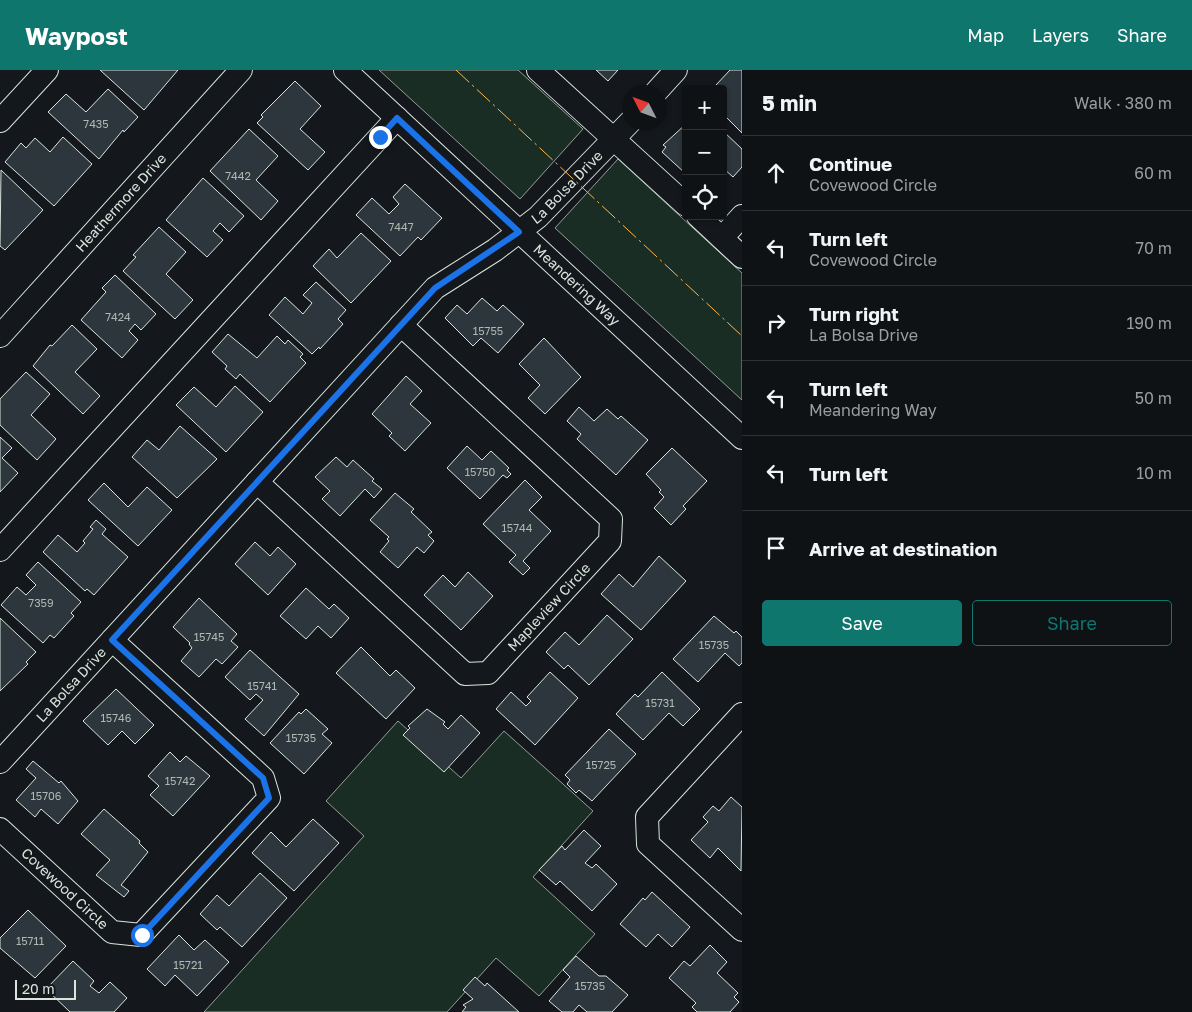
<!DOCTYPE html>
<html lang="en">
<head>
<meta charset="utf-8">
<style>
	body { margin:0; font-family:"Golos Text",sans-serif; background:#1d2022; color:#f1f3f6 }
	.controls { position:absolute; right:15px; top:15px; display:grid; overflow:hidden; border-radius:5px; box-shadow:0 1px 4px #0004 }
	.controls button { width:45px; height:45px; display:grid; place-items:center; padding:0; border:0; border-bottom:1px solid #2f3234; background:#0f1215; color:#f1f3f6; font:25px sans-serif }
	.compass { position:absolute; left:622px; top:15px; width:45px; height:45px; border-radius:50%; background:#0f1215; box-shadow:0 1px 4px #0004; rotate:312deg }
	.scale { position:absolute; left:15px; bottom:12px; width:61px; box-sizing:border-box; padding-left:5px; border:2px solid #d8e6dc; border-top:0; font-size:14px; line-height:18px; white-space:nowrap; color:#d8e6dc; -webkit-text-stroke:4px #14181c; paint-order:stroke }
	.stop { position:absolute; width:15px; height:15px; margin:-11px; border:4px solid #1a73e8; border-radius:50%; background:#fff }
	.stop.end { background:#1a73e8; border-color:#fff; box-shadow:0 1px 5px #0008 }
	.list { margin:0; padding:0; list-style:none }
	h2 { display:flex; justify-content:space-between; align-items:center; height:65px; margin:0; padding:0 20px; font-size:21px }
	h2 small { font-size:16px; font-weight:400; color:#9b9ea0 }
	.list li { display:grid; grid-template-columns:32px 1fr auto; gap:15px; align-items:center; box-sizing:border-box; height:75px; padding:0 20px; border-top:1px solid #2f3234 }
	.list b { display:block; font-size:19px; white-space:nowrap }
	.list p { margin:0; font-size:16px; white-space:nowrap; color:#9b9ea0 }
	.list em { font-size:16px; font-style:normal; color:#9b9ea0 }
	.actions { display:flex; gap:10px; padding:15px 20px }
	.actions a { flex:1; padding:11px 0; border:1px solid #0f766e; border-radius:5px; text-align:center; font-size:18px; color:#0f766e }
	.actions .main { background:#0f766e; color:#fff }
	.icon { flex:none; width:28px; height:28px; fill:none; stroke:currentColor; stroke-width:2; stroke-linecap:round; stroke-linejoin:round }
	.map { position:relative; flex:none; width:742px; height:942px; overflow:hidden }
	header { display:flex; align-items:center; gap:30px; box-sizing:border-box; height:70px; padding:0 25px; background:#0f766e; color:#fff }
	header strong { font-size:24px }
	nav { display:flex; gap:28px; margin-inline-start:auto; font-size:18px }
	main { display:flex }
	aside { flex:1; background:#0f1215 }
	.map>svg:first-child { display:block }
	.green { fill:#1a2d24; stroke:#939e99 }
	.building { fill:#2c363c; stroke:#d8e6dc }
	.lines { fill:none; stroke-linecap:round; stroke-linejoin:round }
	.minor-casing { stroke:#d8e6dc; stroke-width:24 }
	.minor { stroke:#14181c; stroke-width:22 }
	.power { stroke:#ffb74d; stroke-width:1; stroke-dasharray:18 4 2.5 4; stroke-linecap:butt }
	.route { stroke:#1a73e8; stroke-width:6 }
	.labels { text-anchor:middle; stroke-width:4; stroke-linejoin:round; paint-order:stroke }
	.number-label { font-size:11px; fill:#adbab4 }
	.street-label { font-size:14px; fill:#d8e6dc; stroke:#14181c }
</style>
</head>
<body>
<header>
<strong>Waypost</strong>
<nav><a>Map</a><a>Layers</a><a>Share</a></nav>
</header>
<main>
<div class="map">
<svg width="742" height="942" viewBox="0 0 742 942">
	<rect width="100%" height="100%" fill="#14181c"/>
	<g class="green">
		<polygon points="379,0 518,0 583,59 520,129"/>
		<polygon points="618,89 742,203 742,330 555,158"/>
		<polygon points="398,651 461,708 504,661 593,741 533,807 595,864 539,926 496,888 447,942 204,942 364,766 326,731"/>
	</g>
	<g class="building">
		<polygon points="100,0 178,0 144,40"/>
		<polygon points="596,0 618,0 608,11"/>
		<polygon points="730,0 742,0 742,63 723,44 723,19 716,15"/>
		<polygon points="295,11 321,36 300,59 325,82 308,100 257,53 263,47 261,45"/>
		<polygon points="108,19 138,47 124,62 123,60 99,89 48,42 66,24 86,42"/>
		<polygon points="686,54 686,104 662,82 666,77 663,75"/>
		<polygon points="249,59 278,86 256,110 278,131 261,150 210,101"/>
		<polygon points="723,61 742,79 742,97 733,107 723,98"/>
		<polygon points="63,67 92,94 54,136 5,92 21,73 26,78 35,68 50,82"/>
		<polygon points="1,100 43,140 5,180 0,176"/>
		<polygon points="203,108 244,146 229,162 220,153 213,161 223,170 207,187 166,150"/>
		<polygon points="405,114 442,148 421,170 418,167 400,186 356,145 372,128 389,144 399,134 393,127"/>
		<polygon points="159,157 186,182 166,204 193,230 175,249 123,201 136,187 133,185"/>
		<polygon points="361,163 391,191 351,233 313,196 329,179 337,188"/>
		<polygon points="115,205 156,244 141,260 135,254 129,261 138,270 122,288 81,250 106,222 102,218"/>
		<polygon points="316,212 346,240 338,249 343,254 320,279 319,277 312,284 269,245 285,227 303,244 312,233 303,225"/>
		<polygon points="482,228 497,241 503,235 524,254 498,283 481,268 473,276 445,248 457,235 467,244"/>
		<polygon points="72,255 97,279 75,302 100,326 83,344 33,296 50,275 52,276"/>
		<polygon points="228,264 257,288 277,266 285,274 288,270 303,284 300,287 306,293 270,332 240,304 236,309 225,299 227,296 212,282"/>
		<polygon points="544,268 581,307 545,344 528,328 540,315 519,294"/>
		<polygon points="26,302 50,324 31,345 56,369 37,390 0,355 0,329"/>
		<polygon points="406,306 422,321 410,334 431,353 405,381 389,366 392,363 372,344"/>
		<polygon points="235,316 263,342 226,382 176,335 194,317 216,337"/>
		<polygon points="579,337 594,351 607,339 618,349 621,346 648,370 616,405 577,369 581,364 567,351"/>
		<polygon points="180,356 217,389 177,428 132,387 147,370 159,380"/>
		<polygon points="0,367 12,378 2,388 18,403 0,422"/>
		<polygon points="467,376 482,390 491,381 509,398 507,400 511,404 507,408 503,405 480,429 447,398"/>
		<polygon points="672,378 707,411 683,436 686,439 671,455 654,438 664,427 659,422 661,420 646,404"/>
		<polygon points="336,387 347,397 353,390 374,409 372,411 382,419 374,428 365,419 340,446 322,429 330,421 315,407"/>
		<polygon points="525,410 542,427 529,440 551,461 523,491 530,498 523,505 509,492 516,485 483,454"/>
		<polygon points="104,413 128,437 147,417 172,440 138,476 88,430"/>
		<polygon points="395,423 414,439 411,442 432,462 428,465 434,471 424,483 417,477 398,498 380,482 389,471 387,469 389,467 370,450"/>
		<polygon points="96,450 106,459 102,464 128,487 94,525 87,519 85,521 43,482 58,465 77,482 85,473 83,471 93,459 90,457"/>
		<polygon points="255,472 270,486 278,477 296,494 268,525 235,494"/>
		<polygon points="659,486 686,511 641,560 601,524 619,504 633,517"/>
		<polygon points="38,492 81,532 71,543 74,546 54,568 50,565 43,573 1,535 17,517 26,525 36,515 26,505"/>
		<polygon points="468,502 493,526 461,560 424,525 443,505 455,517"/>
		<polygon points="306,518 329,539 334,534 349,548 331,568 318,556 306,569 280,546"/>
		<polygon points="199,528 237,564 231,571 238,577 222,594 216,589 199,607 181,591 192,578 189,574 190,573 173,557"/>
		<polygon points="607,545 633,569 589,615 568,595 564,599 546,582 565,562 579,575"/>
		<polygon points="714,546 734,563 736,561 742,567 742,593 739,596 725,583 698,612 673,589"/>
		<polygon points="0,548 36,582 26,592 28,594 0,621"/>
		<polygon points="361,577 390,606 396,600 415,618 386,649 336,603"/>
		<polygon points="250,580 299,624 264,666 245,649 263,630 256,624 250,630 225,607"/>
		<polygon points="550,602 578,628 535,675 496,639 511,622 526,636 531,631 527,627"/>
		<polygon points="662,602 700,639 683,656 669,643 643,670 616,644 635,624 638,627"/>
		<polygon points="116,619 154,655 135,674 122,661 108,675 83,651"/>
		<polygon points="306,639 328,659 322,664 332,673 304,704 270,673 299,642 301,644"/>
		<polygon points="427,639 445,652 443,654 448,659 461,645 480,663 444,702 403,665 410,658 408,656"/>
		<polygon points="609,659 636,684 592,731 579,720 576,723 567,714 570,710 565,705"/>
		<polygon points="170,682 180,692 186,686 210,706 173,746 150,725 159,716 148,706"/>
		<polygon points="33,691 59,713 61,711 78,731 58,754 41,739 35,747 16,730 36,708 26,699"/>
		<polygon points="731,727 742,737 741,801 718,778 710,788 691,770 708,752 703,747 713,736 719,741"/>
		<polygon points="104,739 140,771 139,773 148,782 121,815 129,821 124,827 96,805 110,790 81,764"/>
		<polygon points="313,749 339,773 294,821 252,783 271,762 286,777"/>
		<polygon points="584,760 601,776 585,793 592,798 596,794 617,814 592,841 560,811 556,815 539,800 562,776 565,780"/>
		<polygon points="260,803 287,828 242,877 220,857 217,860 200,844 217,825 229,836"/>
		<polygon points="652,822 690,857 672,877 658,864 646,877 620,854 643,828 645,830"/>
		<polygon points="28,840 66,876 35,908 0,878 0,868"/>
		<polygon points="179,865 194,880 205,870 229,892 197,926 175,905 165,916 147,899"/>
		<polygon points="710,875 727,892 717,903 738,923 734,927 739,932 730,942 697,942 692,937 696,933 669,908 684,891 690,896"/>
		<polygon points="576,886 599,906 606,906 628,925 612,942 587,942 579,935 573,942 562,942 549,931 570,907 563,900"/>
		<polygon points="73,891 94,911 90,916 99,923 110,912 127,928 114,942 70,942 46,919"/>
		<polygon points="475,907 485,916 487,913 519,942 462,942 466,937 463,935 473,929 463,920"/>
	</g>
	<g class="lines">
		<defs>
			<g id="minor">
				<path id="s1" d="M345,0l397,368"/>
				<polyline points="538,0 686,135"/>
				<polyline points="656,22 676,0"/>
				<polyline points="0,51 47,0"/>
				<polyline points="698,146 742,187"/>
				<polyline points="722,168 742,146"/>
				<path id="s2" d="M0,266l241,-266"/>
				<path id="s3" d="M257,412l208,192 23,-1 122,-132 1,-22 -210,-194"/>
				<polyline points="0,480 397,48"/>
				<polyline points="742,644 647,747 648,774 742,860"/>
				<path id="s4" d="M0,692l435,-474 60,-38 43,-33 92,-95"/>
				<path id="s5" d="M0,759l112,103 29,3 128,-137 -6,-20 -151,-138"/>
			</g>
		</defs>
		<use href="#minor" class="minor-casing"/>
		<use href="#minor" class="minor"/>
		<polyline class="power" points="456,0 742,266"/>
	</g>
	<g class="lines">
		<polyline class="route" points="142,865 269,728 263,708 112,570 435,218 519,162 397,48 380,67"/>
	</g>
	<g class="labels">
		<g class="number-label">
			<text x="96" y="58">7435</text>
			<text x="238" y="110">7442</text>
			<text x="401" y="161">7447</text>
			<text x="118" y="251">7424</text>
			<text x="488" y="265">15755</text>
			<text x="480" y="406">15750</text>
			<text x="517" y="462">15744</text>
			<text x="41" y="537">7359</text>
			<text x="209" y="571">15745</text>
			<text x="714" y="579">15735</text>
			<text x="262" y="620">15741</text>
			<text x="660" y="637">15731</text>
			<text x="116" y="652">15746</text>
			<text x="301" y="672">15735</text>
			<text x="601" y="699">15725</text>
			<text x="180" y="715">15742</text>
			<text x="46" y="730">15706</text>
			<text x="30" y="875">15711</text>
			<text x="188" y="899">15721</text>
			<text x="590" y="920">15735</text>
		</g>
		<g class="street-label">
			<text dy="5" stroke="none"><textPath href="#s4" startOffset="810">La Bolsa Drive</textPath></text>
			<text dy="5" stroke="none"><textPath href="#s2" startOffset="180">Heathermore Drive</textPath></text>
			<text dy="5" stroke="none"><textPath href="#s1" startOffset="316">Meandering Way</textPath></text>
			<text dy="5" stroke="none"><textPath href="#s3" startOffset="396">Mapleview Circle</textPath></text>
			<text dy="5" stroke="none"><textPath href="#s4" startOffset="105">La Bolsa Drive</textPath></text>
			<text dy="5" stroke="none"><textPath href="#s5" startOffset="88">Covewood Circle</textPath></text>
		</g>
	</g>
</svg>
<div class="controls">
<button>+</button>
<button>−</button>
<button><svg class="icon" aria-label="locate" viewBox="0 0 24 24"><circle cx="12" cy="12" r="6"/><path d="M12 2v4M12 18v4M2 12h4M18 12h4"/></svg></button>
</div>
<svg class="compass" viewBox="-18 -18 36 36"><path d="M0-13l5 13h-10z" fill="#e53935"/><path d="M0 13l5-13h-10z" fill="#9b9ea0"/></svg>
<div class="scale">20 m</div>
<div class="stop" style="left:142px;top:865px"></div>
<div class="stop end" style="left:380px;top:67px"></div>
</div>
<aside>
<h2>5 min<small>Walk · 380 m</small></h2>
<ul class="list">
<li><svg class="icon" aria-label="ahead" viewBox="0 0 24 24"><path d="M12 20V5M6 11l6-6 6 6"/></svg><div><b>Continue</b><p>Covewood Circle</p></div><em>60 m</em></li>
<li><svg class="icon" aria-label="left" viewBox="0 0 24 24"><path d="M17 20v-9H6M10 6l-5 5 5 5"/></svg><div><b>Turn left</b><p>Covewood Circle</p></div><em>70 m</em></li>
<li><svg class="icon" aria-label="right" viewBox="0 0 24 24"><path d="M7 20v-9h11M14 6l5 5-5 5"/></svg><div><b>Turn right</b><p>La Bolsa Drive</p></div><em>190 m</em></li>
<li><svg class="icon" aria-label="left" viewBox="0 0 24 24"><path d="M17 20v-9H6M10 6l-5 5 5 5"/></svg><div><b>Turn left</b><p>Meandering Way</p></div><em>50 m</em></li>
<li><svg class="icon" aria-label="left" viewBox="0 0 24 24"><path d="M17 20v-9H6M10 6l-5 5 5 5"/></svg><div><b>Turn left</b></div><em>10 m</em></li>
<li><svg class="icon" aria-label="arrive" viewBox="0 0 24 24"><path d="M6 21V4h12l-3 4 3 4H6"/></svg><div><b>Arrive at destination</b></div></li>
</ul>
<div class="actions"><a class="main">Save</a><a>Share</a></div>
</aside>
</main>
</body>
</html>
